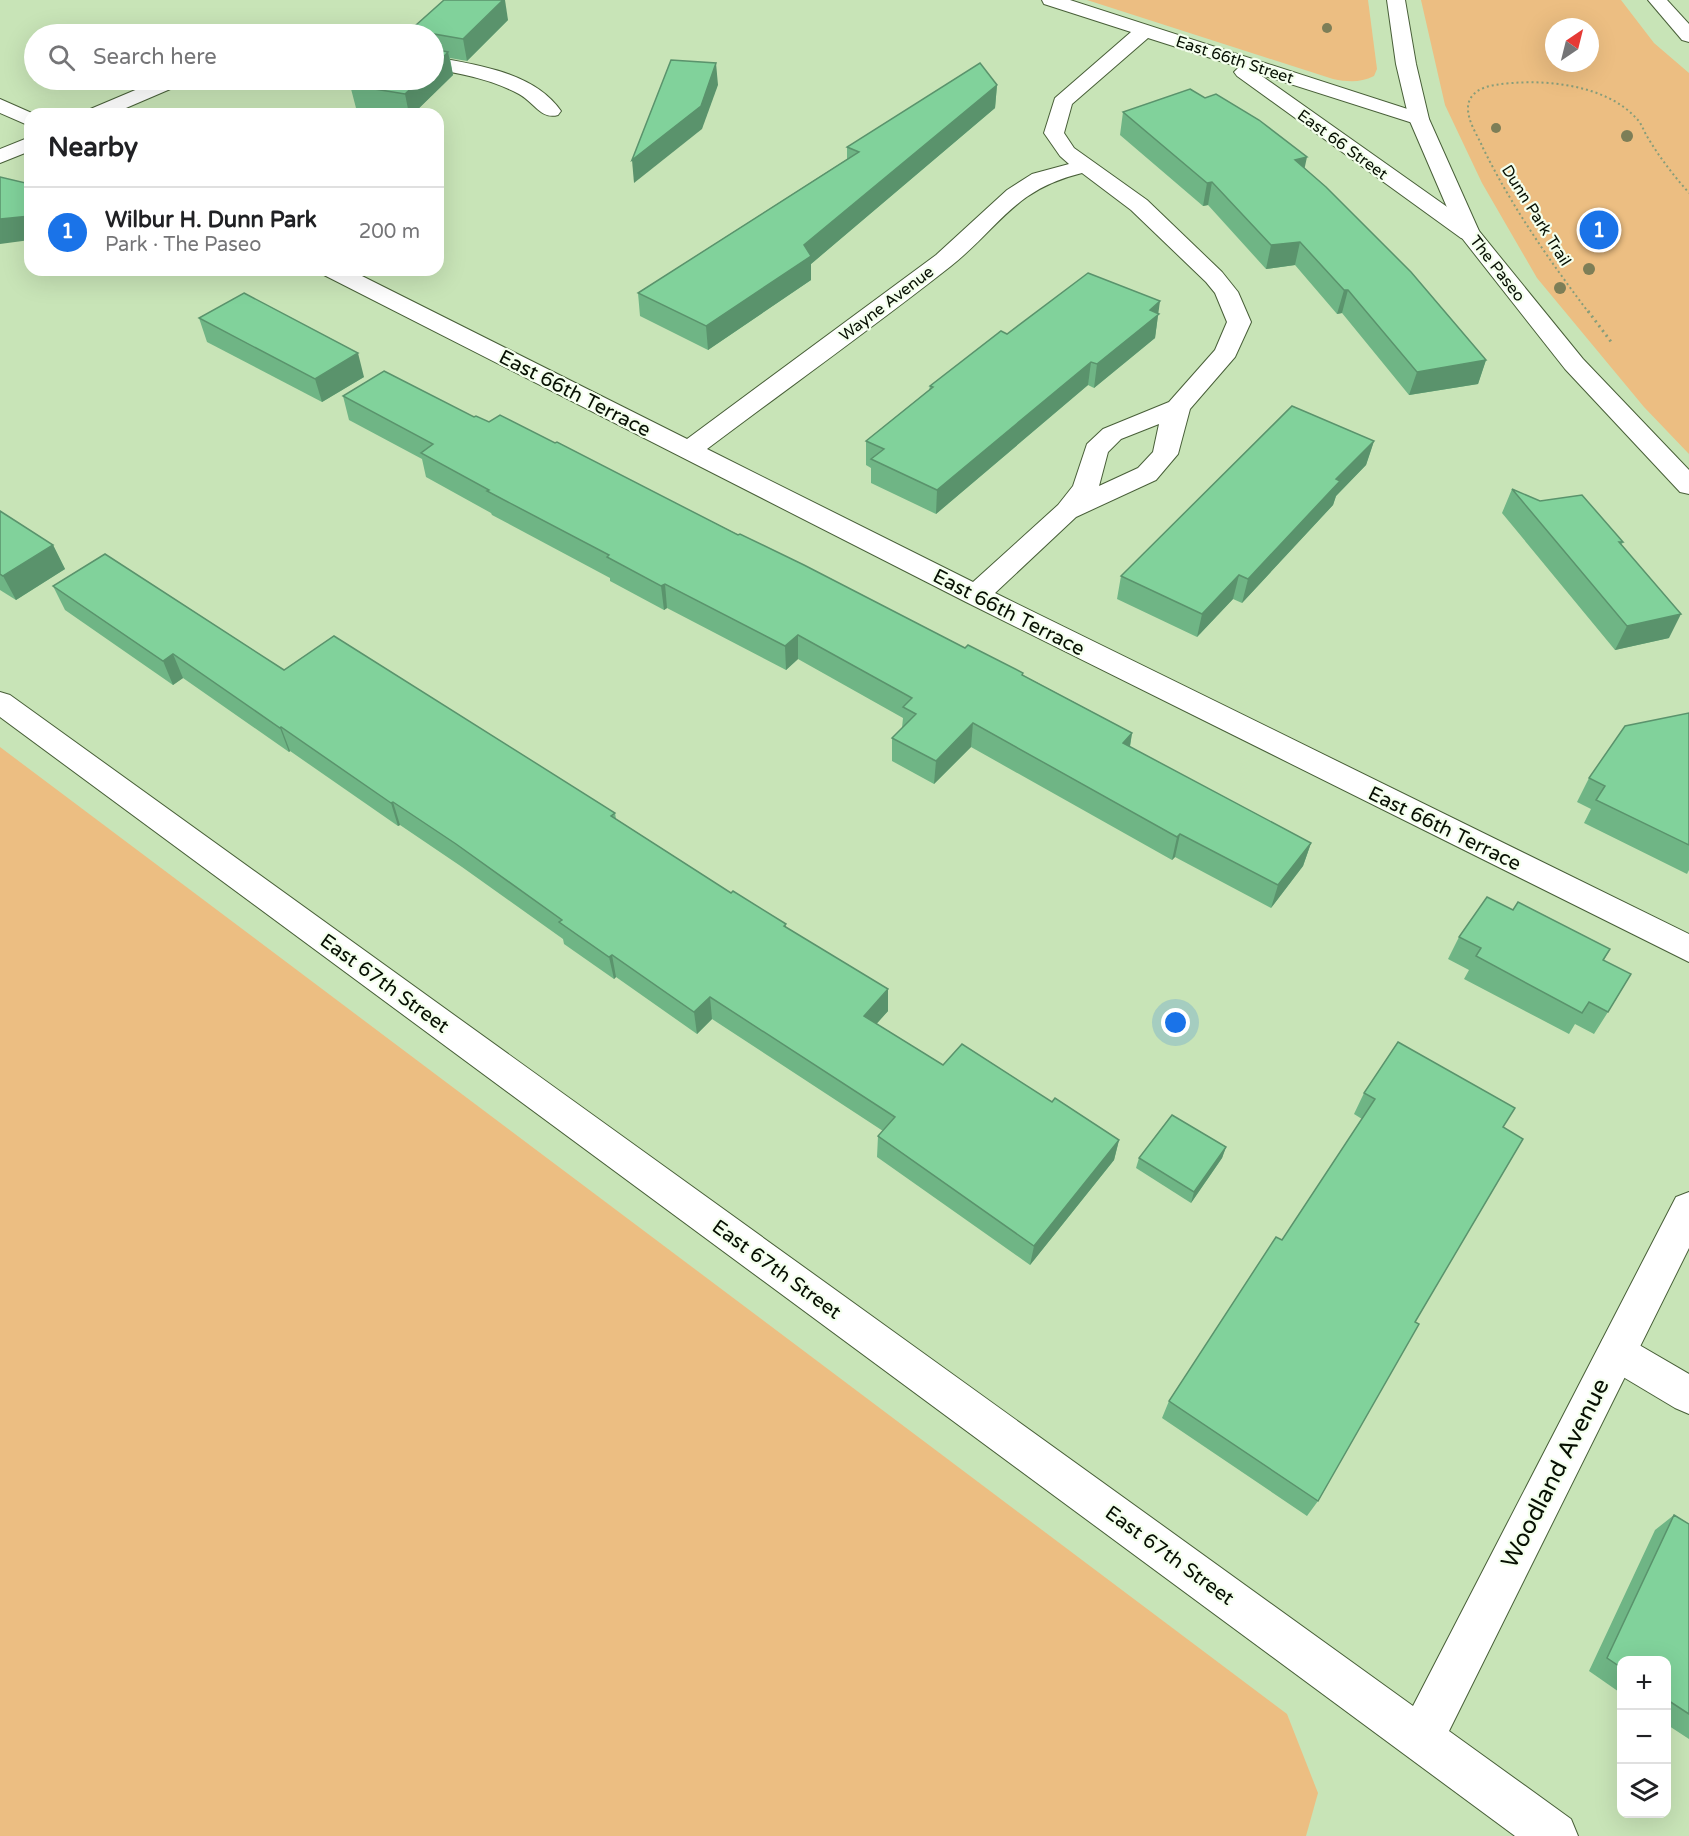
<!DOCTYPE html>
<html lang="en">
<head>
<meta charset="utf-8">
<style>
	body { margin:0; font-family:"Varela Round",sans-serif; background:#f2f2f2; color:#202124 }
	.controls { position:absolute; right:18px; bottom:18px; display:grid; overflow:hidden; border-radius:12px; box-shadow:0 6px 24px #0002 }
	.controls button { width:54px; height:54px; display:grid; place-items:center; padding:0; border:0; border-bottom:2px solid #e0e0e0; background:#fff; color:#202124; font:30px sans-serif }
	.compass { position:absolute; left:1545px; top:18px; width:54px; height:54px; border-radius:50%; background:#fff; box-shadow:0 6px 24px #0002; rotate:35deg }
	.you { position:absolute; left:1176px; top:1023px; width:21px; height:21px; margin:-15px; border:4px solid #fff; border-radius:50%; background:#1a73e8; box-shadow:0 0 0 9px #1a73e833 }
	.badge { display:grid; place-items:center; width:39px; height:39px; border-radius:50%; background:#1a73e8; color:#fff; font-size:20px; font-weight:700 }
	.pin { position:absolute; translate:-50% -50%; border:3px solid #fff; box-shadow:0 2px 6px #0006 }
	.list { margin:0; padding:0; list-style:none }
	h2 { display:flex; justify-content:space-between; align-items:center; height:78px; margin:0; padding:0 24px; font-size:26px }
	h2 small { font-size:20px; font-weight:400; color:#757577 }
	.list li { display:grid; grid-template-columns:39px 1fr auto; gap:18px; align-items:center; box-sizing:border-box; height:90px; padding:0 24px; border-top:2px solid #e0e0e0 }
	.list b { display:block; font-size:22px; white-space:nowrap }
	.list p { margin:0; font-size:20px; white-space:nowrap; color:#757577 }
	.list em { font-size:20px; font-style:normal; color:#757577 }
	.icon { flex:none; width:33px; height:33px; fill:none; stroke:currentColor; stroke-width:2; stroke-linecap:round; stroke-linejoin:round }
	.map { position:relative; flex:none; width:1689px; height:1836px; overflow:hidden }
	.search { position:absolute; background:#fff; box-shadow:0 6px 24px #0002; left:24px; top:24px; width:420px; height:66px; display:flex; align-items:center; gap:15px; box-sizing:border-box; padding:0 21px; border-radius:33px; color:#757577; font-size:22px }
	.panel { position:absolute; background:#fff; box-shadow:0 6px 24px #0002; left:24px; top:108px; width:420px; height:168px; border-radius:18px }
	.map>svg:first-child { display:block }
	.green { fill:#ecbe82; fill-rule:evenodd }
	.lines { fill:none; stroke-linecap:round; stroke-linejoin:round }
	.lane-casing { stroke:#485f38; stroke-width:2 }
	.street-casing { stroke:#485f38; stroke-width:2 }
	.secondary-casing { stroke:#485f38; stroke-width:2 }
	.path-far1 { stroke:#879d7a; stroke-width:2; stroke-dasharray:2 3; stroke-linecap:butt }
	.path { stroke:#879d7a; stroke-width:3; stroke-dasharray:2 4; stroke-linecap:butt }
	.lane { fill:#fff; fill-rule:evenodd }
	.street { fill:#fff; fill-rule:evenodd }
	.secondary { fill:#fff; fill-rule:evenodd }
	.tree { fill:#7d7e57 }
	.wall { fill:#6fb585 }
	.shaded-wall { fill:#5a936c }
	.building { fill:#81d29b; stroke:#5a936c; stroke-width:1.5 }
	.labels { text-anchor:middle; stroke-width:4.5; stroke-linejoin:round; paint-order:stroke }
	.far-street-label { font-size:16px; fill:#071003; stroke:#f4ffed }
	.street-label { font-size:20px; fill:#071003; stroke:#f4ffed }
	.near-street-label { font-size:24px; fill:#071003; stroke:#f4ffed }
</style>
</head>
<body>
<div class="map">
<svg width="1689" height="1836" viewBox="0 0 1689 1836">
	<rect width="100%" height="100%" fill="#c8e4b7"/>
	<g class="green">
		<path d="M1087,0h281l9,69 -3,7c-14,7 -26,6 -41,3z"/>
		<path d="M1421,0h200l33,43 35,30v381l-45,-47 -107,-129 -55,-95 -37,-78zM1554,27h36v36h-36z"/>
		<polygon points="0,747 1287,1714 1318,1793 1306,1836 0,1836"/>
	</g>
	<g class="lines">
		<defs>
			<polygon id="lane" points="1616,1334 1629,1339 1689,1374 1689,1414 1675,1408 1603,1365 1597,1352 1603,1339"/>
			<g id="street">
				<path d="M1042,0h28l356,115 3,4 -3,4 -7,2 -160,-51 218,154 3,5 -3,5 -8,2 -8,-2 -224,-162 -3,-4 5,-5 -91,-29 -76,66 -8,29 10,15 73,52 75,72 16,20 13,30 -16,35 -45,52 -12,45 -22,26 -80,37 -81,76 694,341v28l-723,-360 -642,-327 -3,-5h29l337,169 249,-184 71,-65 25,-16 37,-10 -9,-8 -16,-23 11,-35 76,-66 -87,-28zM1082,173l49,37 75,72 9,11 12,29 -12,28 -46,52 -66,27 -16,15 -14,42 -15,19 -85,77 -266,-133c81,-61 164,-120 244,-183 50,-40 62,-76 131,-93zM1159,424l-6,28 -15,16 -39,18 9,-34 13,-13z"/>
				<path d="M434,57c43,8 100,15 127,54l-3,4c-17,5 -24,-13 -39,-21 -26,-14 -56,-20 -85,-25z"/>
				<polygon points="159,80 185,80 182,84 112,114 85,114 88,110"/>
				<polygon points="0,99 34,114 30,114 30,126 0,113"/>
				<polygon points="30,137 30,151 0,163 0,149"/>
				<polygon points="0,692 10,695 1413,1706 1676,1197 1689,1192 1689,1248 1449,1731 1571,1819 1578,1836 1515,1836 0,717"/>
			</g>
			<g id="secondary">
				<polygon points="1387,0 1405,0 1416,64 1429,119 1479,231 1583,359 1689,470 1689,494 1680,492 1565,369 1458,233 1409,119 1396,64"/>
				<polygon points="1648,0 1667,0 1689,24 1689,42 1682,40"/>
			</g>
		</defs>
		<use href="#lane" class="lane-casing"/>
		<use href="#street" class="street-casing"/>
		<use href="#secondary" class="secondary-casing"/>
		<path class="path-far1" d="M1589,313c-40,-53 -77,-106 -106,-165 -5,-12 -14,-24 -15,-38 -1,-16 13,-23 27,-25 44,-7 110,-2 142,34 5,5 7,13 11,19 12,20 26,38 41,55"/>
		<polyline class="path" points="1588,311 1612,343"/>
		<use href="#lane" class="lane"/>
		<use href="#street" class="street"/>
		<use href="#secondary" class="secondary"/>
	</g>
	<g class="tree">
		<circle cx="1327" cy="28" r="5"/>
		<circle cx="1496" cy="128" r="5"/>
		<circle cx="1627" cy="136" r="6"/>
		<circle cx="1589" cy="269" r="6"/>
		<circle cx="1560" cy="288" r="6"/>
	</g>
	<g class="wall">
		<polygon points="508,20 467,61 450,58 453,75 413,114 391,114 356,108 350,85 434,80 434,34 406,34"/>
		<polygon points="997,85 995,108 811,264 811,280 708,350 640,316 638,293 847,159 847,147"/>
		<polygon points="1123,112 1304,168 1486,360 1478,384 1409,395 1342,313 1337,314 1295,265 1266,269 1208,205 1203,206 1120,135"/>
		<polygon points="1158,314 1155,338 1094,388 1088,385 936,514 871,483 871,468 866,465 866,441 929,390 930,386 1007,334"/>
		<polygon points="199,318 364,377 322,402 207,342"/>
		<polygon points="343,396 474,417 555,443 965,648 1023,673 1023,675 1132,733 1130,747 1311,843 1303,866 1271,908 1175,857 1172,860 971,747 934,784 892,761 892,738 902,728 903,718 798,659 786,670 667,608 664,610 610,581 610,578 492,515 491,513 426,477 422,459 349,420"/>
		<polygon points="1374,441 1366,465 1336,496 1333,505 1242,603 1233,599 1197,637 1117,599 1121,576"/>
		<polygon points="1512,489 1623,542 1621,546 1669,638 1615,650 1502,513"/>
		<polygon points="0,511 53,545 65,569 16,600 0,590"/>
		<polygon points="53,586 284,670 615,813 616,819 731,893 786,924 786,927 888,1011 876,1024 943,1065 1052,1102 1119,1140 1114,1160 1030,1265 877,1157 878,1136 883,1131 712,1019 697,1034 616,977 614,979 564,944 563,939 462,867 400,825 398,826 290,751 289,752 183,678 173,685 65,610"/>
		<polygon points="1689,713 1689,870 1687,874 1584,823 1591,809 1577,802 1589,778"/>
		<polygon points="1513,910 1610,949 1604,960 1608,1012 1594,1034 1575,1024 1569,1034 1464,979 1469,970 1448,959 1459,937"/>
		<polygon points="1364,1093 1503,1127 1415,1322 1318,1501 1307,1516 1162,1418 1169,1401 1282,1240 1362,1119 1354,1114"/>
		<polygon points="1226,1147 1222,1158 1191,1203 1136,1168 1139,1158"/>
		<polygon points="1674,1515 1689,1524 1689,1739 1666,1724 1666,1660 1622,1660 1622,1694 1589,1671 1655,1530"/>
	</g>
	<g class="shaded-wall">
		<polygon points="503,0 505,0 508,20 467,61 463,39"/>
		<polygon points="448,52 453,75 413,114 409,114 405,94 420,80 434,80 434,67"/>
		<polygon points="716,63 718,85 702,129 634,183 632,160"/>
		<polygon points="997,85 995,108 811,264 811,280 708,350 706,326"/>
		<polygon points="1307,157 1302,180 1295,160"/>
		<polygon points="1212,182 1208,205 1203,206 1207,183"/>
		<polygon points="30,216 30,240 0,244 0,219"/>
		<polygon points="1300,242 1295,265 1266,269 1271,245"/>
		<polygon points="1344,290 1348,290 1342,313 1337,314"/>
		<polygon points="1160,301 1155,338 1094,388 1097,364 1150,310"/>
		<polygon points="358,353 364,377 322,402 315,379"/>
		<polygon points="1486,360 1478,384 1409,395 1417,372"/>
		<polygon points="1091,362 1088,385 936,514 937,490"/>
		<polygon points="1374,441 1366,465 1336,496 1333,505 1242,603 1248,579 1336,479"/>
		<polygon points="53,545 65,569 16,600 3,576"/>
		<polygon points="1239,575 1233,599 1197,637 1202,614"/>
		<polygon points="665,584 667,608 664,610 661,586"/>
		<polygon points="1681,614 1669,638 1615,650 1627,626"/>
		<polygon points="798,635 798,659 786,670 785,646"/>
		<polygon points="173,654 183,678 173,685 163,661"/>
		<polygon points="973,723 971,747 934,784 936,761"/>
		<polygon points="281,727 290,751 289,752 280,728"/>
		<polygon points="1132,733 1128,757 1123,743"/>
		<polygon points="393,802 400,825 398,826 391,803"/>
		<polygon points="1180,834 1175,857 1172,860 1177,837"/>
		<polygon points="1311,843 1303,866 1271,908 1278,885"/>
		<polygon points="612,955 616,977 614,979 609,957"/>
		<polygon points="888,989 888,1011 864,1038 864,1016"/>
		<polygon points="710,997 712,1019 697,1034 694,1012"/>
		<polygon points="1119,1140 1114,1160 1030,1265 1034,1246"/>
		<polygon points="1226,1147 1222,1158 1191,1203 1194,1192"/>
	</g>
	<g class="building">
		<polygon points="444,0 503,0 463,39 428,33 428,34 406,34"/>
		<polygon points="434,49 448,52 434,67"/>
		<polygon points="671,60 716,63 701,106 632,160"/>
		<polygon points="980,63 997,85 804,245 811,256 706,326 638,293 859,152 847,147"/>
		<polygon points="357,80 420,80 405,94 350,85"/>
		<polygon points="1190,89 1205,98 1216,94 1259,120 1307,157 1295,160 1326,187 1411,272 1486,360 1417,372 1348,290 1344,290 1300,242 1271,245 1212,182 1207,183 1123,112"/>
		<polygon points="0,177 30,184 30,216 0,219"/>
		<polygon points="1088,273 1160,301 1150,310 1159,314 1097,364 1091,362 937,490 871,459 884,449 866,441 933,387 930,386 1001,331 1007,334"/>
		<polygon points="244,293 358,353 315,379 199,318"/>
		<polygon points="384,371 474,417 476,416 489,422 500,415 555,443 557,442 738,535 740,534 804,565 965,648 968,645 1023,673 1022,675 1132,733 1123,743 1311,843 1278,885 1180,834 1177,837 973,723 936,761 892,738 916,714 903,707 912,698 798,635 785,646 665,584 661,586 607,557 609,555 487,491 489,490 421,453 433,444 343,396"/>
		<polygon points="1292,406 1374,441 1336,479 1340,481 1248,579 1239,575 1202,614 1121,576"/>
		<polygon points="1512,489 1540,501 1582,495 1623,542 1619,542 1681,614 1627,626"/>
		<polygon points="0,511 53,545 3,576 0,574"/>
		<polygon points="105,554 284,670 334,636 615,813 611,816 731,893 733,891 786,924 784,926 888,989 864,1016 943,1065 962,1044 1052,1102 1055,1098 1119,1140 1034,1246 878,1136 895,1117 710,997 694,1012 612,955 609,957 559,922 562,920 456,844 393,802 391,803 281,727 280,728 173,654 163,661 53,586"/>
		<polygon points="1689,713 1689,845 1596,800 1605,786 1589,778 1625,726"/>
		<polygon points="1487,897 1513,910 1518,902 1610,949 1603,960 1631,974 1608,1012 1589,1002 1582,1013 1476,956 1481,948 1459,937"/>
		<polygon points="1398,1042 1515,1108 1503,1127 1523,1139 1415,1322 1419,1324 1318,1501 1169,1401 1276,1237 1282,1240 1375,1099 1364,1093"/>
		<polygon points="1172,1115 1226,1147 1194,1192 1139,1158"/>
		<polygon points="1674,1515 1689,1524 1689,1714 1666,1699 1666,1660 1622,1660 1622,1668 1607,1658"/>
	</g>
	<g class="labels">
		<g class="far-street-label">
			<text transform="translate(1235 59) rotate(18)" y="6">East 66th Street</text>
			<text transform="translate(1343 144) rotate(36)" y="6">East 66 Street</text>
			<text transform="translate(1537 215) rotate(58)" y="6">Dunn Park Trail</text>
			<text transform="translate(1498 268) rotate(52)" y="6">The Paseo</text>
			<text transform="translate(886 303) rotate(-37)" y="6">Wayne Avenue</text>
		</g>
		<g class="street-label">
			<text transform="translate(575 393) rotate(27)" y="7">East 66th Terrace</text>
			<text transform="translate(1009 612) rotate(27)" y="7">East 66th Terrace</text>
			<text transform="translate(1445 828) rotate(26)" y="7">East 66th Terrace</text>
			<text transform="translate(385 983) rotate(36)" y="7">East 67th Street</text>
			<text transform="translate(777 1269) rotate(36)" y="7">East 67th Street</text>
			<text transform="translate(1170 1555) rotate(36)" y="7">East 67th Street</text>
		</g>
		<g class="near-street-label">
			<text transform="translate(1555 1473) rotate(-63)" y="8">Woodland Avenue</text>
		</g>
	</g>
</svg>
<div class="controls">
<button>+</button>
<button>−</button>
<button><svg class="icon" aria-label="layers" viewBox="0 0 24 24"><path d="M12 4l9 5-9 5-9-5zM3 14l9 5 9-5"/></svg></button>
</div>
<svg class="compass" viewBox="-18 -18 36 36"><path d="M0-13l5 13h-10z" fill="#e53935"/><path d="M0 13l5-13h-10z" fill="#757577"/></svg>
<div class="you"></div>
<div class="pin badge" style="left:1599px;top:230px">1</div>
<div class="search"><svg class="icon" aria-label="search" viewBox="0 0 24 24"><circle cx="10" cy="10" r="6"/><path d="M15 15l6 6"/></svg>Search here</div>
<section class="panel">
<h2>Nearby<small></small></h2>
<ul class="list">
<li><span class="badge">1</span><div><b>Wilbur H. Dunn Park</b><p>Park · The Paseo</p></div><em>200 m</em></li>
</ul>
</section>
</div>
</body>
</html>
